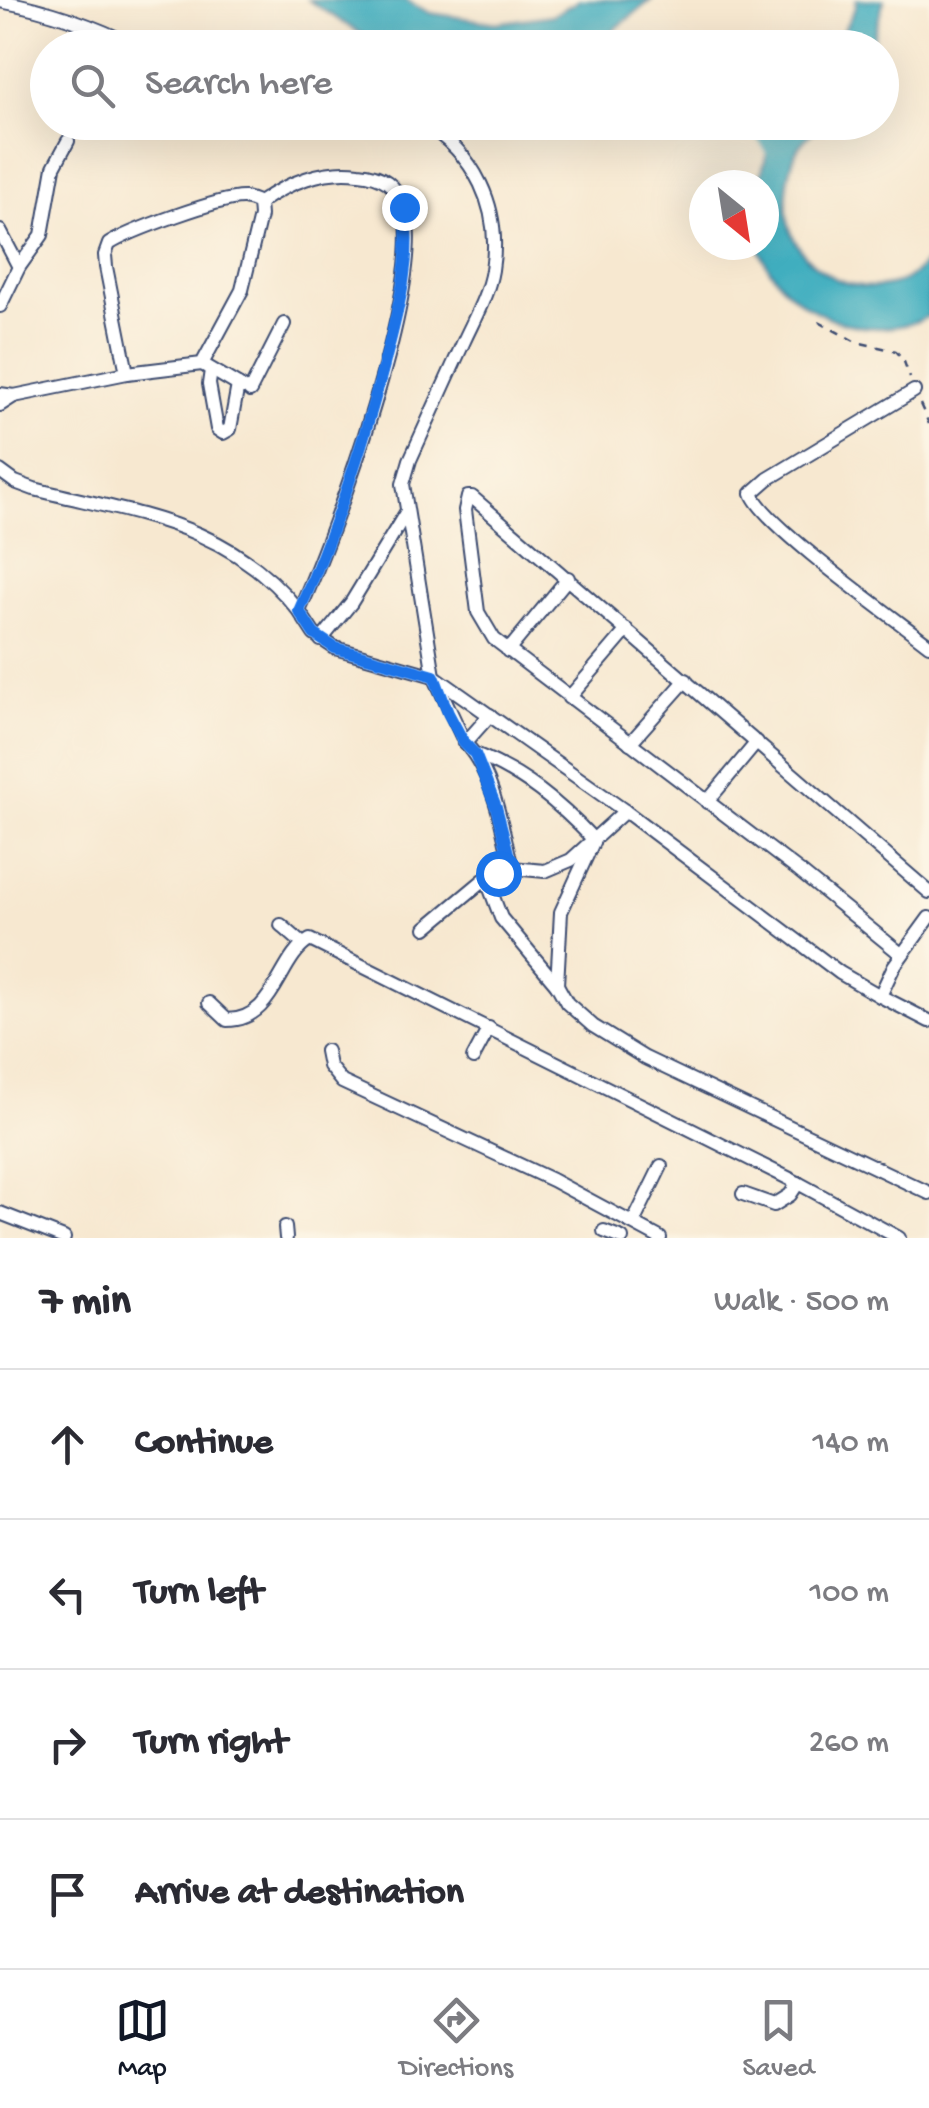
<!DOCTYPE html>
<html lang="en">
<head>
<meta charset="utf-8">
<style>
	body { margin:0; font-family:"Gochi Hand",sans-serif; background:#f7f7f7; color:#2b2b33 }
	.compass { position:absolute; left:689px; top:170px; width:90px; height:90px; border-radius:50%; background:#fff; box-shadow:0 10px 40px #0002; rotate:150deg }
	.stop { position:absolute; width:30px; height:30px; margin:-22px; border:8px solid #1a73e8; border-radius:50%; background:#fff }
	.stop.end { background:#1a73e8; border-color:#fff; box-shadow:0 2px 10px #0008 }
	.list { margin:0; padding:0; list-style:none }
	h2 { display:flex; justify-content:space-between; align-items:center; height:130px; margin:0; padding:0 40px; font-size:42px }
	h2 small { font-size:32px; font-weight:400; color:#7c7c81 }
	.list li { display:grid; grid-template-columns:65px 1fr auto; gap:30px; align-items:center; box-sizing:border-box; height:150px; padding:0 40px; border-top:2px solid #e1e1e2 }
	.list b { display:block; font-size:38px; white-space:nowrap }
	.list em { font-size:32px; font-style:normal; color:#7c7c81 }
	.icon { flex:none; width:55px; height:55px; fill:none; stroke:currentColor; stroke-width:2; stroke-linecap:round; stroke-linejoin:round }
	.map { position:relative; flex:none; width:929px; height:1238px; overflow:hidden }
	.search { position:absolute; background:#fff; box-shadow:0 10px 40px #0002; left:30px; right:30px; top:30px; height:110px; display:flex; align-items:center; gap:25px; box-sizing:border-box; padding:0 35px; border-radius:55px; color:#7c7c81; font-size:38px }
	.sheet { height:730px; background:#fff }
	nav { display:flex; justify-content:space-around; align-items:center; box-sizing:border-box; height:140px; border-top:2px solid #e1e1e2; background:#fff; font-size:28px; color:#7c7c81 }
	nav a { display:grid; justify-items:center; gap:5px }
	nav .on { color:#111827 }
	.map>svg:first-child { display:block }
	.water { fill:#41aebf; stroke:#2e6e8e; stroke-width:2.5 }
	.lines { fill:none; stroke-linecap:round; stroke-linejoin:round }
	.river { stroke:#41aebf; stroke-width:20 }
	.minor-casing { stroke:#3c4b6f; stroke-width:16 }
	.path { stroke:#3c4b6f; stroke-width:2.5; stroke-dasharray:8 8; stroke-linecap:butt }
	.minor { stroke:#fff; stroke-width:12 }
	.route { stroke:#1a73e8; stroke-width:12 }
</style>
</head>
<body>
<div class="map">
<svg width="929" height="1238" viewBox="0 0 929 1238">
	<rect width="100%" height="100%" fill="#fcf5e5"/>
	<filter id="ink" filterUnits="userSpaceOnUse"><feTurbulence type="fractalNoise" baseFrequency=".01" numOctaves="2"/><feDisplacementMap in="SourceGraphic" scale="20" xChannelSelector="R" yChannelSelector="G"/><feConvolveMatrix kernelMatrix="1 2 1 2 8 2 1 2 1" color-interpolation-filters="sRGB"/></filter>
	<filter id="wash" filterUnits="userSpaceOnUse"><feTurbulence type="fractalNoise" baseFrequency=".0048" numOctaves="4" result="noise"/><feDisplacementMap in="SourceGraphic" scale="40" xChannelSelector="R" yChannelSelector="G"/><feGaussianBlur stdDeviation="2.25" result="paint"/><feColorMatrix in="noise" values="0 0 0 0 0 0 0 0 0 0 0 0 0 0 0 0 0 1.4 0 .05"/><feComposite in="paint" operator="in"/></filter>
	<g filter="url(#wash)">
		<rect width="100%" height="100%" fill="#f7e8d0"/>
		<g class="water">
			<polygon points="308,0 405,0 430,13 496,23 553,15 580,0 651,0 593,47 383,48"/>
			<polygon points="856,0 884,0 871,47 835,47 856,6"/>
			<path d="M784,123h38c-8,8 -21,18 -26,29 -9,21 -13,55 -6,77 16,46 71,71 115,51 9,-4 17,-15 24,-21v57c-61,33 -149,-5 -171,-71h6v-60h-6l12,-43z"/>
		</g>
		<g class="lines">
			<path class="river" d="M750,122c15,9 26,22 27,39"/>
		</g>
	</g>
	<g filter="url(#ink)">
		<g class="lines">
			<defs>
				<g id="minor">
					<path d="M0,1c49,9 93,24 138,47"/>
					<path d="M421,122c54,30 81,86 71,148 -4,25 -18,49 -28,71 -18,40 -36,79 -54,119l-7,24 31,192 31,67"/>
					<polyline points="0,231 19,267"/>
					<polyline points="0,306 19,267 42,235 54,167 68,141"/>
					<polyline points="204,365 243,388"/>
					<polyline points="211,370 209,384 217,429 223,433 230,429 238,385"/>
					<path d="M127,373l-21,-106 -1,-12 4,-11c20,-13 112,-47 135,-46 7,1 9,2 15,5"/>
					<polyline points="250,391 284,324"/>
					<path d="M914,391l-146,88 -16,14c9,30 145,127 177,152"/>
					<path d="M0,394l14,2 113,-23 75,-9 40,-74 18,-74 -1,-13c28,-20 65,-35 100,-30 23,2 37,11 45,34 24,72 -71,329 -105,404l15,23 21,14 99,28 191,135 215,162 40,23"/>
					<polyline points="0,405 14,396"/>
					<path d="M0,471l15,11 19,7c103,26 194,33 265,122"/>
					<polyline points="321,640 351,603 407,511"/>
					<polyline points="508,651 568,578"/>
					<polyline points="569,698 627,630"/>
					<path d="M490,715l-25,28c29,31 37,85 47,125"/>
					<polyline points="630,743 686,680"/>
					<path d="M475,754c48,19 84,49 119,86l-33,72 -4,73"/>
					<polyline points="707,802 757,742"/>
					<polyline points="486,878 501,918 557,985 567,1003 593,1026 645,1058 929,1193"/>
					<polyline points="929,918 894,966 880,996 929,1021"/>
					<polyline points="281,925 303,944"/>
					<polyline points="426,928 486,878 512,868 545,871 571,860 625,811"/>
					<polyline points="901,954 799,871 494,639 478,612 465,510 468,497 472,497 929,892"/>
					<path d="M209,1003l18,17c49,0 51,-62 83,-80l488,243 101,55"/>
					<polyline points="326,1051 329,1066 342,1082 552,1180 660,1238"/>
					<polyline points="473,1058 489,1028"/>
					<polyline points="743,1194 774,1205 790,1195 798,1183"/>
					<polyline points="0,1213 64,1238"/>
					<polyline points="633,1223 661,1166"/>
					<polyline points="285,1227 286,1238"/>
					<polyline points="604,1231 622,1238"/>
				</g>
			</defs>
			<use href="#minor" class="minor-casing"/>
			<g class="path">
				<polyline points="819,322 856,342 896,351 903,359 910,378"/>
				<polyline points="920,404 929,424"/>
			</g>
			<use href="#minor" class="minor"/>
		</g>
	</g>
	<g class="lines" filter="url(#ink)">
		<path class="route" d="M404,207c9,54 -7,106 -20,158 -22,83 -49,167 -85,246l15,23 21,14 99,28 14,37 16,30 11,11 21,53 16,61 -14,5"/>
	</g>
</svg>
<svg class="compass" viewBox="-18 -18 36 36"><path d="M0-13l5 13h-10z" fill="#e53935"/><path d="M0 13l5-13h-10z" fill="#7c7c81"/></svg>
<div class="stop" style="left:498px;top:873px"></div>
<div class="stop end" style="left:404px;top:207px"></div>
<div class="search"><svg class="icon" aria-label="search" viewBox="0 0 24 24"><circle cx="10" cy="10" r="6"/><path d="M15 15l6 6"/></svg>Search here</div>
</div>
<section class="sheet">
<h2>7 min<small>Walk · 500 m</small></h2>
<ul class="list">
<li><svg class="icon" aria-label="ahead" viewBox="0 0 24 24"><path d="M12 20V5M6 11l6-6 6 6"/></svg><div><b>Continue</b></div><em>140 m</em></li>
<li><svg class="icon" aria-label="left" viewBox="0 0 24 24"><path d="M17 20v-9H6M10 6l-5 5 5 5"/></svg><div><b>Turn left</b></div><em>100 m</em></li>
<li><svg class="icon" aria-label="right" viewBox="0 0 24 24"><path d="M7 20v-9h11M14 6l5 5-5 5"/></svg><div><b>Turn right</b></div><em>260 m</em></li>
<li><svg class="icon" aria-label="arrive" viewBox="0 0 24 24"><path d="M6 21V4h12l-3 4 3 4H6"/></svg><div><b>Arrive at destination</b></div></li>
</ul>
</section>
<nav>
<a class="on"><svg class="icon" aria-label="map" viewBox="0 0 24 24"><path d="M3 6l6-2 6 2 6-2v14l-6 2-6-2-6 2zM9 4v14M15 6v14"/></svg>Map</a>
<a><svg class="icon" aria-label="directions" viewBox="0 0 24 24"><path d="M12 3l9 9-9 9-9-9zM9 14v-3h6M13 9l2 2-2 2"/></svg>Directions</a>
<a><svg class="icon" aria-label="saved" viewBox="0 0 24 24"><path d="M7 4h10v16l-5-4-5 4z"/></svg>Saved</a>
</nav>
</body>
</html>
